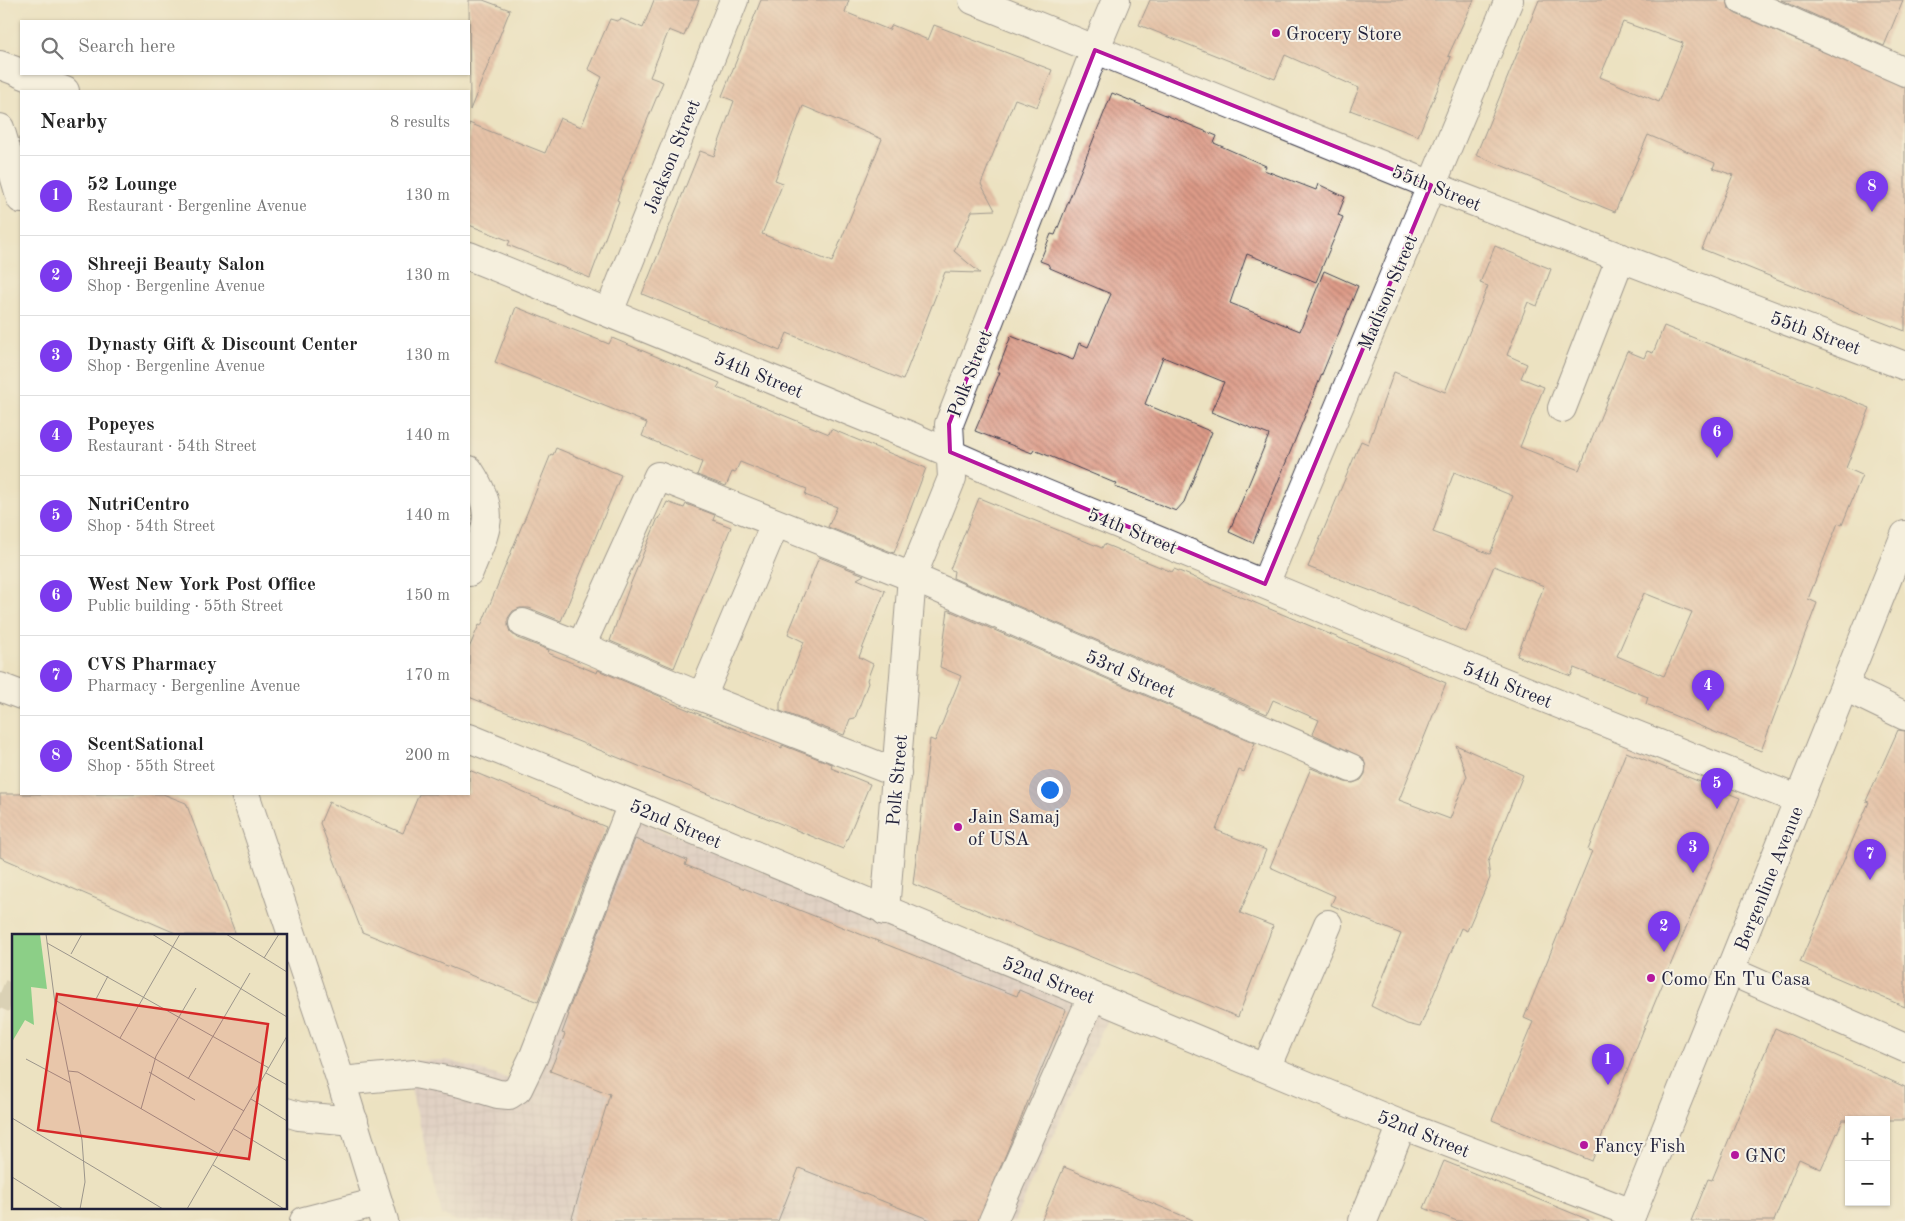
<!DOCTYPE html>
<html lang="en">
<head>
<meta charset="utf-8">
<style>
	body { margin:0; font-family:"Old Standard TT",serif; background:#f2f2f2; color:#222 }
	.controls { position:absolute; right:15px; bottom:15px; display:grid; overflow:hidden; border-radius:0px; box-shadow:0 1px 4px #0004 }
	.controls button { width:45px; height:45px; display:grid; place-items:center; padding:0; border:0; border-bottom:1px solid #e0e0e0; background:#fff; color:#222; font:25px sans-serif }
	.you { position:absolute; left:1049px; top:789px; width:18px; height:18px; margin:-12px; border:4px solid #fff; border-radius:50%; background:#1a73e8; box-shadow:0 0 0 8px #1a73e833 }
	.badge { display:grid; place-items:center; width:32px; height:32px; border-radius:50%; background:#7c3aed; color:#fff; font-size:16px; font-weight:700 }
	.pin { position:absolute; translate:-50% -41px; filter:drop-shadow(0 1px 2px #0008) }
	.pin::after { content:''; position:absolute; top:26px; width:18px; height:15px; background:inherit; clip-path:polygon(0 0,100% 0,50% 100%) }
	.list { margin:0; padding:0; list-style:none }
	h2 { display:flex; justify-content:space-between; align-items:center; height:65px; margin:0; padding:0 20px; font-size:21px }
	h2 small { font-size:16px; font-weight:400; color:#767676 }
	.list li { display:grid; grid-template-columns:32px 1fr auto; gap:15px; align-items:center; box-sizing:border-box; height:80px; padding:0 20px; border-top:1px solid #e0e0e0 }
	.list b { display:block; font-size:19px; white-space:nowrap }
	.list p { margin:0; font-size:16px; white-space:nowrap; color:#767676 }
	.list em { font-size:16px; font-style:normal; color:#767676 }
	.icon { flex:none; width:28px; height:28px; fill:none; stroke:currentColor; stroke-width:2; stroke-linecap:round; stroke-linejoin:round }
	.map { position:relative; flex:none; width:1905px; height:1221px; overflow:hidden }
	.search { position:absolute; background:#fff; box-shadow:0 1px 4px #0004; left:20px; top:20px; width:450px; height:55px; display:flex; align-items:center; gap:12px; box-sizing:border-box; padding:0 18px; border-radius:0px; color:#767676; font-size:19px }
	.panel { position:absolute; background:#fff; box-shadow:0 1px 4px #0004; left:20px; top:90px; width:450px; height:705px; border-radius:0px }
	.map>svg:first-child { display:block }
	.industrial { fill:url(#industrial-grid) }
	.building { fill:url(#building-back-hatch); fill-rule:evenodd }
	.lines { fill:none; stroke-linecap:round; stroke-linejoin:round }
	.minor-tunnel { stroke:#c4bca6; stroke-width:28; stroke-dasharray:28 14; stroke-linecap:butt }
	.minor-casing { stroke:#403f4f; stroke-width:30 }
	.major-casing { stroke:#403f4f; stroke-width:30 }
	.minor { stroke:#fff; stroke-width:28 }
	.major { stroke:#fff; stroke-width:28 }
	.marked { fill:none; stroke:#b5179e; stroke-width:4; stroke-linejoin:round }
	.poi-dot { fill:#b5179e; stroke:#f7f3e8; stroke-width:2 }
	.labels { text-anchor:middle; stroke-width:4; stroke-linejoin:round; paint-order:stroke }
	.poi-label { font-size:19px; fill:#22223b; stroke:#f7f3e8; text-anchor:start }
	.street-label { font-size:19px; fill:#22223b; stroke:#f7f3e8 }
	.inset-road { fill:none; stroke:#9b958b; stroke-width:1 }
	.view { fill:#d62828; fill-opacity:0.15; stroke:#d62828; stroke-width:2.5 }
	.inset-edge { fill:none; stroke:#22223b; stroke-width:2.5 }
</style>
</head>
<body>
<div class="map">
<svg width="1905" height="1221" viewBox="0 0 1905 1221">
	<defs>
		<pattern id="industrial-grid" width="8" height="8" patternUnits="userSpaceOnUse" patternTransform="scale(1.25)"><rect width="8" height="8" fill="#d2bdc7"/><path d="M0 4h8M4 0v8" fill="none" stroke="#b4a2ac"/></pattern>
		<pattern id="building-back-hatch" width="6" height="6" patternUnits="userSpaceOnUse" patternTransform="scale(1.25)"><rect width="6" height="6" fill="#dd9b88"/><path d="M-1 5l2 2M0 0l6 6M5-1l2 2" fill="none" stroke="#b37e70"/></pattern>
	</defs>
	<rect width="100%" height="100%" fill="#f7f3e8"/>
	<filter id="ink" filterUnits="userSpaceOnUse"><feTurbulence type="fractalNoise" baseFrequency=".02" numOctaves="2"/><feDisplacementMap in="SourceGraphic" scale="10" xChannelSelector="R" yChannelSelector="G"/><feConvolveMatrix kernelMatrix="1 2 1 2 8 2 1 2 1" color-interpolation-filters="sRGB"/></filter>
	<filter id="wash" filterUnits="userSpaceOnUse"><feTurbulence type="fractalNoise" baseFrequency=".0096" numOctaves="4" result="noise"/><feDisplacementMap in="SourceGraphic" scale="20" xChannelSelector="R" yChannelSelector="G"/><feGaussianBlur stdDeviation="1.12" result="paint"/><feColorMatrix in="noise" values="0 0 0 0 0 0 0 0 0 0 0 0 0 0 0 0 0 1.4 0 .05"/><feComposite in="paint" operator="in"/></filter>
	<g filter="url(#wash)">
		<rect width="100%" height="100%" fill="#ece2c1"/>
		<polygon class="industrial" points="617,811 1109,1015 1014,1221 457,1221 442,1215 404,1061 448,1060 522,1083"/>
		<g id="blocks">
			<g class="building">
				<polygon points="469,0 483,0 510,10 470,110"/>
				<polygon points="654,0 699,0 684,36 669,30 650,77 663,82 622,181 624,181 617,200 619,201 590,278 508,245 510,241 469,225 469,123 545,153 560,118 581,127 602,77 588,69 610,19 617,21 621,19 643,28"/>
				<path d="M761,0h88l-4,12 44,18 3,-5 36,15 6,-15 118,45 -15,37 -22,-8 -34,85 14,26 -23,1 -18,40 26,22 -35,-1 -42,108 -116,-47 -7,18 -138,-57 58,-143 14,5 20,-55 -12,-5zM803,106l79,33 -50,123 -70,-28 21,-51 -8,-3z"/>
				<polygon points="1150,0 1474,0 1448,56 1451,57 1418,136 1350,110 1359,88 1285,55 1275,79 1139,25"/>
				<path d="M1539,0h188l2,9 7,5 169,73v244l-87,-34 1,-1 -117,-47 31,-74 -20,-7 2,-5 -67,-28 -33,77 -139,-57zM1623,22l60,21 -24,59 -59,-25z"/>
				<polygon points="1781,0 1903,0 1884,46"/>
				<polygon points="1112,93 1217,136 1214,143 1266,166 1264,170 1316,190 1318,184 1345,197 1338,215 1343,217 1316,282 1247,254 1230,303 1300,331 1324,271 1358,286 1253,543 1229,532 1269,435 1211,412 1224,382 1163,357 1145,404 1212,432 1184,502 1176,511 1115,487 1117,484 1069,464 1034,450 1032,453 975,431 1000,372 997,372 1011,336 1073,360 1079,343 1088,347 1111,294 1050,268 1048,264 1040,261 1051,234 1055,235"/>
				<path d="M1495,246l56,23 -14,37 -9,-4 -21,53 20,9 -6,14 23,9 -24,60 59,23 48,-119 17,7 3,-7 6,2 11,-27 206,82 -24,60 16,7 -20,50 -4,-2 -30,76 9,4 -56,148 -115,-47 2,-7 -74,-29 -3,8 -54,-20 27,-70 -50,-20 -28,66 -71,-32 -87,-33 53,-126 7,3 26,-72 51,20 43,-106 -8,-3zM1454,472l59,24 -23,58 -57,-22zM1644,593l48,19 -28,64 -47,-20z"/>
				<polygon points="516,307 609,344 612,338 720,383 717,388 829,434 831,429 926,468 894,553 828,527 837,507 805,495 807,489 740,462 735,473 732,472 726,486 697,475 702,462 642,436 647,423 495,362"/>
				<polygon points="556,448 621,475 561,621 529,608 520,608 513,611 508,618 508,626 510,632 517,638 549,650 548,653 597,673 598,670 662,697 662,699 782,748 782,745 832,764 831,768 870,784 843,849 469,697 469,648 479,625 481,626 551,454 553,455"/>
				<polygon points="979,498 1102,548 1104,544 1172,572 1174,569 1208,583 1446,683 1399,800 1450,819 1467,776 1456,745 1523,775 1488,862 1490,878 1467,931 1461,928 1420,1027 1407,1024 1371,1006 1401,934 1331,905 1335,896 1270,867 1311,768 1345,782 1353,783 1361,780 1365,774 1366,766 1363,758 1313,734 1319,720 1273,700 1267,714 953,578 954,571 950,569"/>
				<polygon points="667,502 684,508 686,504 715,515 713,520 731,527 674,668 610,641 630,585 658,518 659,519"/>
				<polygon points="819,557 864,575 857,579 885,591 859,657 873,664 867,680 868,683 855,718 850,719 844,735 780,711 780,703 804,642 788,634"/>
				<polygon points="948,610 1255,743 1244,772 1239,770 1216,830 1266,850 1240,913 1273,926 1238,1017 913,884 930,739 935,741 961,676 940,667"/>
				<polygon points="1898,730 1905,731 1905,1007 1800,962 1869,802 1866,801"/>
				<polygon points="1626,752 1740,798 1643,1031 1592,1161 1492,1120 1533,1022 1524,1018 1592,851 1588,850"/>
				<polygon points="469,770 606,827 538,1002 362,932 320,823 329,802 403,833 419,794 469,794"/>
				<polygon points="0,794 163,794 186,803 236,935 180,935 0,857"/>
				<polygon points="635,839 687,860 685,865 1017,996 1019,990 1066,1010 978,1221 933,1221 799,1168 778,1221 571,1221 610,1094 550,1071 565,1034 562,1033 569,1014 567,1014"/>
				<polygon points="1775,1028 1905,1087 1905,1120 1843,1120 1821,1169 1799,1159 1774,1221 1691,1221 1708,1179 1712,1180"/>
				<polygon points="1444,1161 1589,1220 1589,1221 1457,1221 1424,1208"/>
				<polygon points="1064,1167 1193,1220 1193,1221 1041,1221"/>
			</g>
		</g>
	</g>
	<g filter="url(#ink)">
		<use href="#blocks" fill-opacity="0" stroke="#403f4f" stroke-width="1"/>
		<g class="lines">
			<polyline class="minor-tunnel" points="0,993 14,999"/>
			<defs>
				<g id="minor">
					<polyline points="973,0 1456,195 1905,366"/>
					<polyline points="1742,0 1905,72"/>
					<polyline points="0,65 21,73"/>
					<polyline points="22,74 65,91"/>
					<polyline points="469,256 913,437 988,470 1389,636 1799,800"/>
					<polyline points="609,312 734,0"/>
					<polyline points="1562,408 1620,259"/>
					<path d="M469,470c29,44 18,57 0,102"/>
					<polyline points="1265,584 1509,0"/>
					<polyline points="523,623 581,646"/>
					<polyline points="0,687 21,695"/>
					<polyline points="1845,687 1905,716"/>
					<polyline points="702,697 775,524"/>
					<polyline points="469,738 632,804 1402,1125 1632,1213"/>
					<polyline points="897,773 702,697 581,646 658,476 912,577 1351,768"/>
					<polyline points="885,911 912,577 952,478 949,424 1095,50 1116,0"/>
					<polyline points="1730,971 1905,1048"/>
					<polyline points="1266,1068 1328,924"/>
					<polyline points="341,1081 415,1074 461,1083 498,1094 509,1095 518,1089 534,1056 632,804"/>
					<polyline points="286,1112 299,1116 354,1121"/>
					<polyline points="304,1221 378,1202"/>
					<polyline points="993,1221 1092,997"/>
					<polyline points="1363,1221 1402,1125"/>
					<polyline points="1629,1221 1905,535"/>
				</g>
				<g id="major">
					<polyline points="0,128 21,199"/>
					<polyline points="245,794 341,1081 384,1221"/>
				</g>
			</defs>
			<use href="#minor" class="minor-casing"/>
			<use href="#major" class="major-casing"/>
			<use href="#minor" class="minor"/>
			<use href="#major" class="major"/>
		</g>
	</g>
	<path d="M0 0H1905V1221H0ZM1095,50l336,135 -166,399 -315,-132 -1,-28z" fill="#ece2c1" fill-opacity=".55" fill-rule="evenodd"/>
	<path class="marked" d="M1095,50l336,135 -166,399 -315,-132 -1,-28z"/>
	<g class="poi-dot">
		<circle cx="1276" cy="33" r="5"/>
		<circle cx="958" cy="827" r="5"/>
		<circle cx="1651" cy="978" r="5"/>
		<circle cx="1584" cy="1145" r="5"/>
		<circle cx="1735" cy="1155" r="5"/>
	</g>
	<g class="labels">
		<g class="poi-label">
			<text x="1286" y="40">Grocery Store</text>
			<text x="968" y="823">Jain Samaj<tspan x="968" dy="22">of USA</tspan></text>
			<text x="1661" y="985">Como En Tu Casa</text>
			<text x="1594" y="1152">Fancy Fish</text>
			<text x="1745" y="1162">GNC</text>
		</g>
		<g class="street-label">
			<text transform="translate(671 156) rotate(-68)" y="7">Jackson Street</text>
			<text transform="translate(1437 187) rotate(22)" y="7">55th Street</text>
			<text transform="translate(1387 292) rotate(-67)" y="7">Madison Street</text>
			<text transform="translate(1816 332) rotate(20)" y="7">55th Street</text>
			<text transform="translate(969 373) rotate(-69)" y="7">Polk Street</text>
			<text transform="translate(759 374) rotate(22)" y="7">54th Street</text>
			<text transform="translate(1133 530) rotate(22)" y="7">54th Street</text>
			<text transform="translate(1131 673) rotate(23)" y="7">53rd Street</text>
			<text transform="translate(1508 684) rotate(22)" y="7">54th Street</text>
			<text transform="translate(896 780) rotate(-85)" y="7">Polk Street</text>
			<text transform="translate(676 823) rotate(23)" y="7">52nd Street</text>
			<text transform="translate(1768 878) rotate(-68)" y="7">Bergenline Avenue</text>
			<text transform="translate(1049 979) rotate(22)" y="7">52nd Street</text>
			<text transform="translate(1424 1133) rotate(22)" y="7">52nd Street</text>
		</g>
	</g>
	<g transform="translate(12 934)">
		<rect width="275" height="275" fill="#ece2c1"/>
		<path d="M0,0h28l7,55 -16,-2 3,38 -9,-5 -13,22z" fill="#8ccf87"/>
		<path class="inset-road" d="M34,0l10,77 26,129 3,42 -5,27M140,0l135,83M214,0l61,38M35,9l222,125M59,20l11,-20M252,24l15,-24M84,65l12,-23M43,66l189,111M108,104l60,-104M14,125l45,24M56,137l10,1 141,82M137,138l46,28M254,139l21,12M176,145l62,-106M239,165l36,22M129,175l15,-53 40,-68M0,184l151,91M222,195l53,32M201,231l71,44M0,243l51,32M175,275l100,-173"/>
		<path class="view" d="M45,60l211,30 -19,135 -211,-29z"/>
		<rect width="275" height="275" class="inset-edge"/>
	</g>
</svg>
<div class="controls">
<button>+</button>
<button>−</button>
</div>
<div class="you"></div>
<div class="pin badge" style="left:1608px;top:1085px">1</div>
<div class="pin badge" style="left:1664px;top:952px">2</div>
<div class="pin badge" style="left:1693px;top:873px">3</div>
<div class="pin badge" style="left:1708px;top:711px">4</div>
<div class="pin badge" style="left:1717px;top:809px">5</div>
<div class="pin badge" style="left:1717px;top:458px">6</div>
<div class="pin badge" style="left:1870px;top:880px">7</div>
<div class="pin badge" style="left:1872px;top:212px">8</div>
<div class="search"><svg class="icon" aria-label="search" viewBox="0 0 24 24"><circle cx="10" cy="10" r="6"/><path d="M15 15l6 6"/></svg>Search here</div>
<section class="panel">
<h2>Nearby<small>8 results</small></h2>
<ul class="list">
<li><span class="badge">1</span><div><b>52 Lounge</b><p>Restaurant · Bergenline Avenue</p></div><em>130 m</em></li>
<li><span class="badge">2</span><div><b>Shreeji Beauty Salon</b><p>Shop · Bergenline Avenue</p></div><em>130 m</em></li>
<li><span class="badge">3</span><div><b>Dynasty Gift &amp; Discount Center</b><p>Shop · Bergenline Avenue</p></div><em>130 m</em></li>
<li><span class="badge">4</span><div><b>Popeyes</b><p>Restaurant · 54th Street</p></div><em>140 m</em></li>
<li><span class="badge">5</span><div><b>NutriCentro</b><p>Shop · 54th Street</p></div><em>140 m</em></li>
<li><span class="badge">6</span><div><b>West New York Post Office</b><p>Public building · 55th Street</p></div><em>150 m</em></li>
<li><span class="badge">7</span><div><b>CVS Pharmacy</b><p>Pharmacy · Bergenline Avenue</p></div><em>170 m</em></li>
<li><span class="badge">8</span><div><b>ScentSational</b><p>Shop · 55th Street</p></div><em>200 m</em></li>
</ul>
</section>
</div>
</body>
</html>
